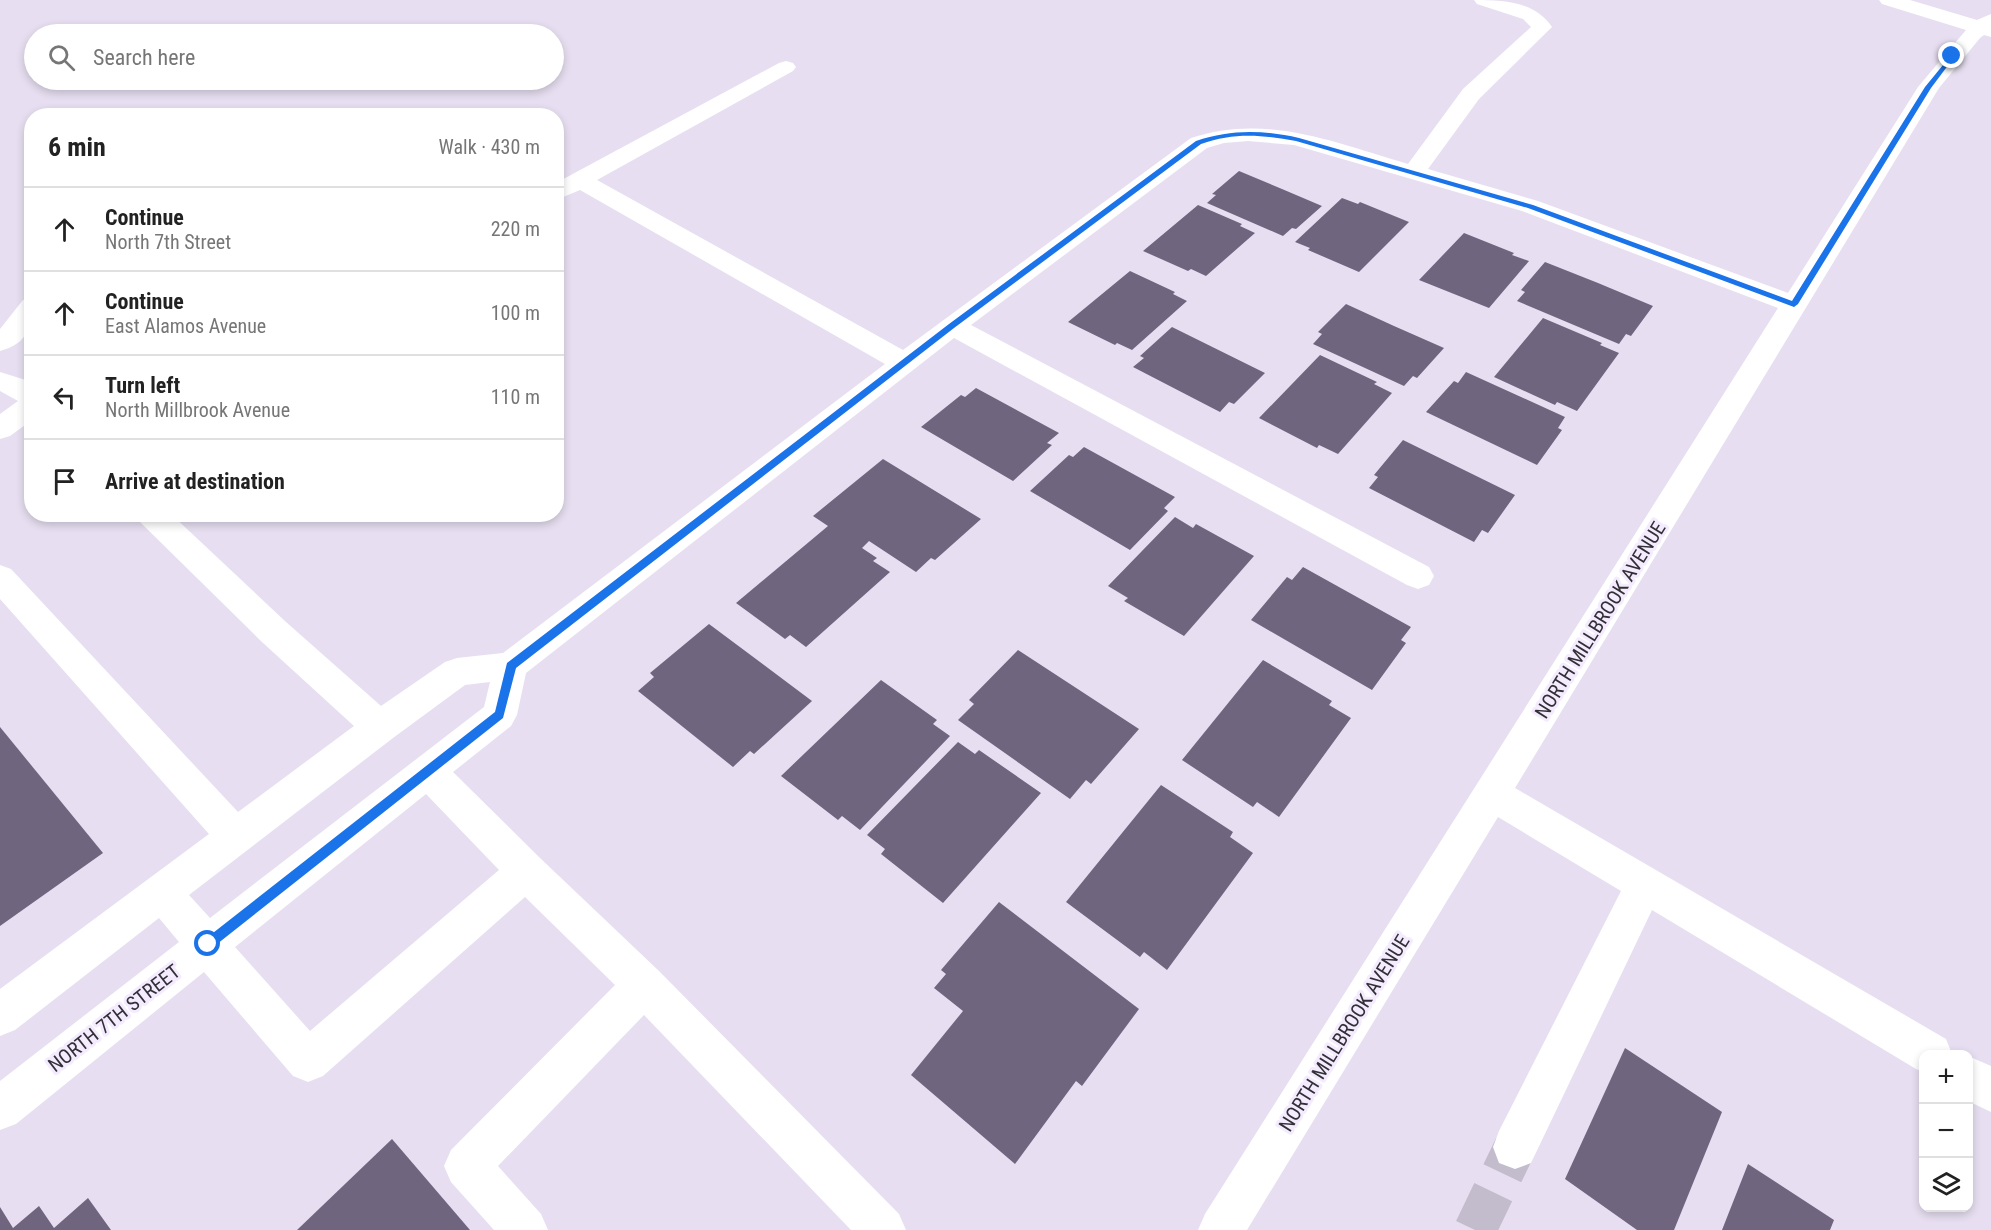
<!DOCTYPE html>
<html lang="en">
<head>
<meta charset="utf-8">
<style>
	body { margin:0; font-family:"Roboto Condensed",sans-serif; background:#f6f6f6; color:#222 }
	.controls { position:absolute; right:18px; bottom:18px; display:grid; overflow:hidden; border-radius:12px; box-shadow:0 3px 9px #0003 }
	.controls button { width:54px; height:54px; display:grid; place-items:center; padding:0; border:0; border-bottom:2px solid #e0e0e0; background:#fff; color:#222; font:30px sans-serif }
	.stop { position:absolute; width:18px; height:18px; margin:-14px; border:4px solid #1a73e8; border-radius:50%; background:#fff }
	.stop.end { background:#1a73e8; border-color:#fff; box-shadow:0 2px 6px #0008 }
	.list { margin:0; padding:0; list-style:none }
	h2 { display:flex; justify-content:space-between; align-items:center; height:78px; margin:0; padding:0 24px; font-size:26px }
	h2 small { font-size:20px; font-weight:400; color:#767676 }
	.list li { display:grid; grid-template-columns:39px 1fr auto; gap:18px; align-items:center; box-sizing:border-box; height:84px; padding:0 24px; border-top:2px solid #e0e0e0 }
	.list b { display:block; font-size:22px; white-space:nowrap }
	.list p { margin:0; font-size:20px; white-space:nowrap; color:#767676 }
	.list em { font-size:20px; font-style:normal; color:#767676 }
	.icon { flex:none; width:33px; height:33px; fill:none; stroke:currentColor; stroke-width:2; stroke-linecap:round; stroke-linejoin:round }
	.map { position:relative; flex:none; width:1991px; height:1230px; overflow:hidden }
	.search { position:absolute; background:#fff; box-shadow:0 3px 9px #0003; left:24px; top:24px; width:540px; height:66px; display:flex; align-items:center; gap:15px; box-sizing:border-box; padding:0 21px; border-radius:33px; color:#767676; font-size:22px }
	.panel { position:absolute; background:#fff; box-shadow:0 3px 9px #0003; left:24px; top:108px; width:540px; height:414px; border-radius:24px }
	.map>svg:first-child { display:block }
	.building { fill:#70657e }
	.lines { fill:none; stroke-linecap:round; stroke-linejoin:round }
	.minor-tunnel { stroke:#c3bccc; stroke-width:42; stroke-dasharray:42 21; stroke-linecap:butt }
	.minor { fill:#fff; fill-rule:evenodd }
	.route { fill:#1a73e8 }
	.labels { text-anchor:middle; stroke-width:6; stroke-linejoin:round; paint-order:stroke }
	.street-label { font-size:20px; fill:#322f36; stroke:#f4ecfe }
</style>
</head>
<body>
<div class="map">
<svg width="1991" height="1230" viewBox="0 0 1991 1230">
	<rect width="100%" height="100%" fill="#e7dff1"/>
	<g class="building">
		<polygon points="1239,171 1282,189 1322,206 1296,229 1292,228 1283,236 1207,203 1216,195 1212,194"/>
		<polygon points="1342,198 1358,204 1360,202 1409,222 1359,272 1308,250 1310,248 1295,242"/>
		<polygon points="1198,205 1242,224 1240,226 1255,233 1206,276 1191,269 1188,271 1143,251"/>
		<polygon points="1464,233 1514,253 1512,255 1529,261 1489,308 1419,280"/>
		<polygon points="1545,262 1598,283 1653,306 1631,336 1626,334 1619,344 1517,301 1525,292 1521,290"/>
		<polygon points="1130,271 1175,292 1173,294 1187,301 1132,350 1117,343 1115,345 1068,322"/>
		<polygon points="1346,304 1394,326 1444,348 1417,378 1413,376 1404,386 1313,344 1322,334 1318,332"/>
		<polygon points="1543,318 1602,343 1600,345 1619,353 1577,411 1557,402 1555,405 1494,377"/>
		<polygon points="1172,327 1265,373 1234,404 1229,402 1220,412 1133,367 1144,358 1140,356"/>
		<polygon points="1320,355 1377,382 1374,384 1392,393 1338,454 1319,445 1317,448 1259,418"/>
		<polygon points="1466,372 1565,417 1558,428 1562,430 1537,465 1426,412 1454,381 1458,383"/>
		<polygon points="976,388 1059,433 1047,443 1052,445 1013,481 921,427 961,395 965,397"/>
		<polygon points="1403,440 1515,495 1488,533 1482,530 1474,542 1369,488 1378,477 1374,475"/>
		<polygon points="1084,447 1175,497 1164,508 1168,511 1130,550 1030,491 1069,455 1073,457"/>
		<polygon points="883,459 981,519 935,560 931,558 916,572 869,541 862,548 877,558 873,561 890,572 806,647 790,635 785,639 736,603 828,526 813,516"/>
		<polygon points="1175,517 1193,528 1196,524 1254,556 1184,636 1124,601 1128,598 1108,586"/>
		<polygon points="1303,567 1411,627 1401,640 1406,643 1372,690 1251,620 1287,577 1292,580"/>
		<polygon points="709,624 812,701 754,754 750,751 733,767 638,691 654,677 650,673"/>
		<polygon points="1018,650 1139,729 1091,784 1086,780 1070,799 958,720 974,704 969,700"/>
		<polygon points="1263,660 1332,701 1329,705 1351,718 1279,817 1257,802 1253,807 1182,760"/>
		<polygon points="881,680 937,720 933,724 950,736 860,830 842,816 838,820 781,776"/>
		<polygon points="0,727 103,853 0,926"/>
		<polygon points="958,742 975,754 979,750 1041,793 943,903 881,854 885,849 867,835"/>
		<polygon points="1161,785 1233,832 1230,837 1253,853 1167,970 1144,952 1140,957 1066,902"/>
		<polygon points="999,902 1139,1009 1082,1086 1076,1081 1015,1164 911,1075 963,1011 934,988 946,974 941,970"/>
		<polygon points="1625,1048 1722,1112 1674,1230 1637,1230 1565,1179"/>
		<polygon points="392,1139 470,1230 297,1230"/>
		<polygon points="1748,1164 1834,1220 1830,1230 1722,1230"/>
		<polygon points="88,1198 111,1230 0,1230 0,1207 13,1228 39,1206 54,1228"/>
	</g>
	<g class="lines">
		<polyline class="minor-tunnel" points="1475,1230 1515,1147"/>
		<g class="minor">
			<path d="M1474,0c29,0 60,1 78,27l-73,72 -51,70 110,32 250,92 130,-206 48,-57 -84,-26 -3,-4h31l67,20 14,-6v23l-7,-2 -4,3 -41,50 -424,700 431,251 6,15h-28v18l-8,-3 -264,-159 -121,253 -16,6 -16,-6 -6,-16 6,-16 122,-240 -123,-74 -251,413h-49l7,-16 573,-906 -256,-97 -228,-66 -46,-4 -24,2 -17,5 -236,177 458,242 5,9 -5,9 -11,4 -11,-4 -453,-247 -428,335 -9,42 -6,11 -58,46 87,86 119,113 240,243 7,16h-55l-207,-215 -146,151 43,48 7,16h-54l-43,-48 -7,-16 7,-16 164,-165 -90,-88 -202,179 -15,6 -15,-6 -89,-104 -188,152 -16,6v-49l179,-139 -20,-24 -144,112 -15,6v-47l209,-155 -209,-235v-34l11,4 227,243 116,-86 -92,-84 -122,-120 -4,-8h35l115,108 95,84 64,-44 12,-4 46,-5 382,-289 -305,-174 -24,10v-17l223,-120 7,-2 7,2 3,4 -3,4 -196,109 306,170 288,-212c76,-25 144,5 217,26l55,-75 68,-62 -8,-8 -46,-15zM490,682l-6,25 -274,211 -21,-23 204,-157 72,-53zM426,794l73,76 -189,161 -75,-84z"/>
			<path d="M32,298c0,26 -2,45 -32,53v-22l23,-29z"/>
			<polygon points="0,372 32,382 32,420 10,436 0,439 0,414 18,401 0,391"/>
			<polygon points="1968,1056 1991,1066 1991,1112 1968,1101"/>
		</g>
	</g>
	<path class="route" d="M1952,54l3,2 -24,32 -133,216 -4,3 -266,-99 -232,-67c-33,-6 -62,-9 -95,3l-247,184 -438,340 -13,50 -291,230h-8v-8l291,-228 12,-49 442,-339 247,-183c35,-12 67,-11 103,-3l234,67 259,96 133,-214z"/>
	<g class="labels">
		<g class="street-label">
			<text transform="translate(1600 620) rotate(-58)" y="7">NORTH MILLBROOK AVENUE</text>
			<text transform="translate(114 1018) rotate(-38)" y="7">NORTH 7TH STREET</text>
			<text transform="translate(1344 1033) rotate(-58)" y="7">NORTH MILLBROOK AVENUE</text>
		</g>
	</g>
</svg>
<div class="controls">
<button>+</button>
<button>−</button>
<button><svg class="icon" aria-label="layers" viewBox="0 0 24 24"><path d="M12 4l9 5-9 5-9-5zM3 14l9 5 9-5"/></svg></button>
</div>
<div class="stop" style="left:208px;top:944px"></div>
<div class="stop end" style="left:1952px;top:56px"></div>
<div class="search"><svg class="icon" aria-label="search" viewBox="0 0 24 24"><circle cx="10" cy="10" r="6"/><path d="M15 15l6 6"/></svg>Search here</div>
<section class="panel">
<h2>6 min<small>Walk · 430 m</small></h2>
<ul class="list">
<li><svg class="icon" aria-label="ahead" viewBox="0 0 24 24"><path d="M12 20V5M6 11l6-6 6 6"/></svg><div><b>Continue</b><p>North 7th Street</p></div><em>220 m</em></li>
<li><svg class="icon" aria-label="ahead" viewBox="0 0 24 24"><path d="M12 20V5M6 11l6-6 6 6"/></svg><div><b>Continue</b><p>East Alamos Avenue</p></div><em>100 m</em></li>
<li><svg class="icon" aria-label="left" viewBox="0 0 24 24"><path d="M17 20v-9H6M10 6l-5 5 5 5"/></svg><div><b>Turn left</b><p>North Millbrook Avenue</p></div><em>110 m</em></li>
<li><svg class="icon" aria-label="arrive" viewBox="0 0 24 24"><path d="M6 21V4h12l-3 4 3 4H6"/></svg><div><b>Arrive at destination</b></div></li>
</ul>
</section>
</div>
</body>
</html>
